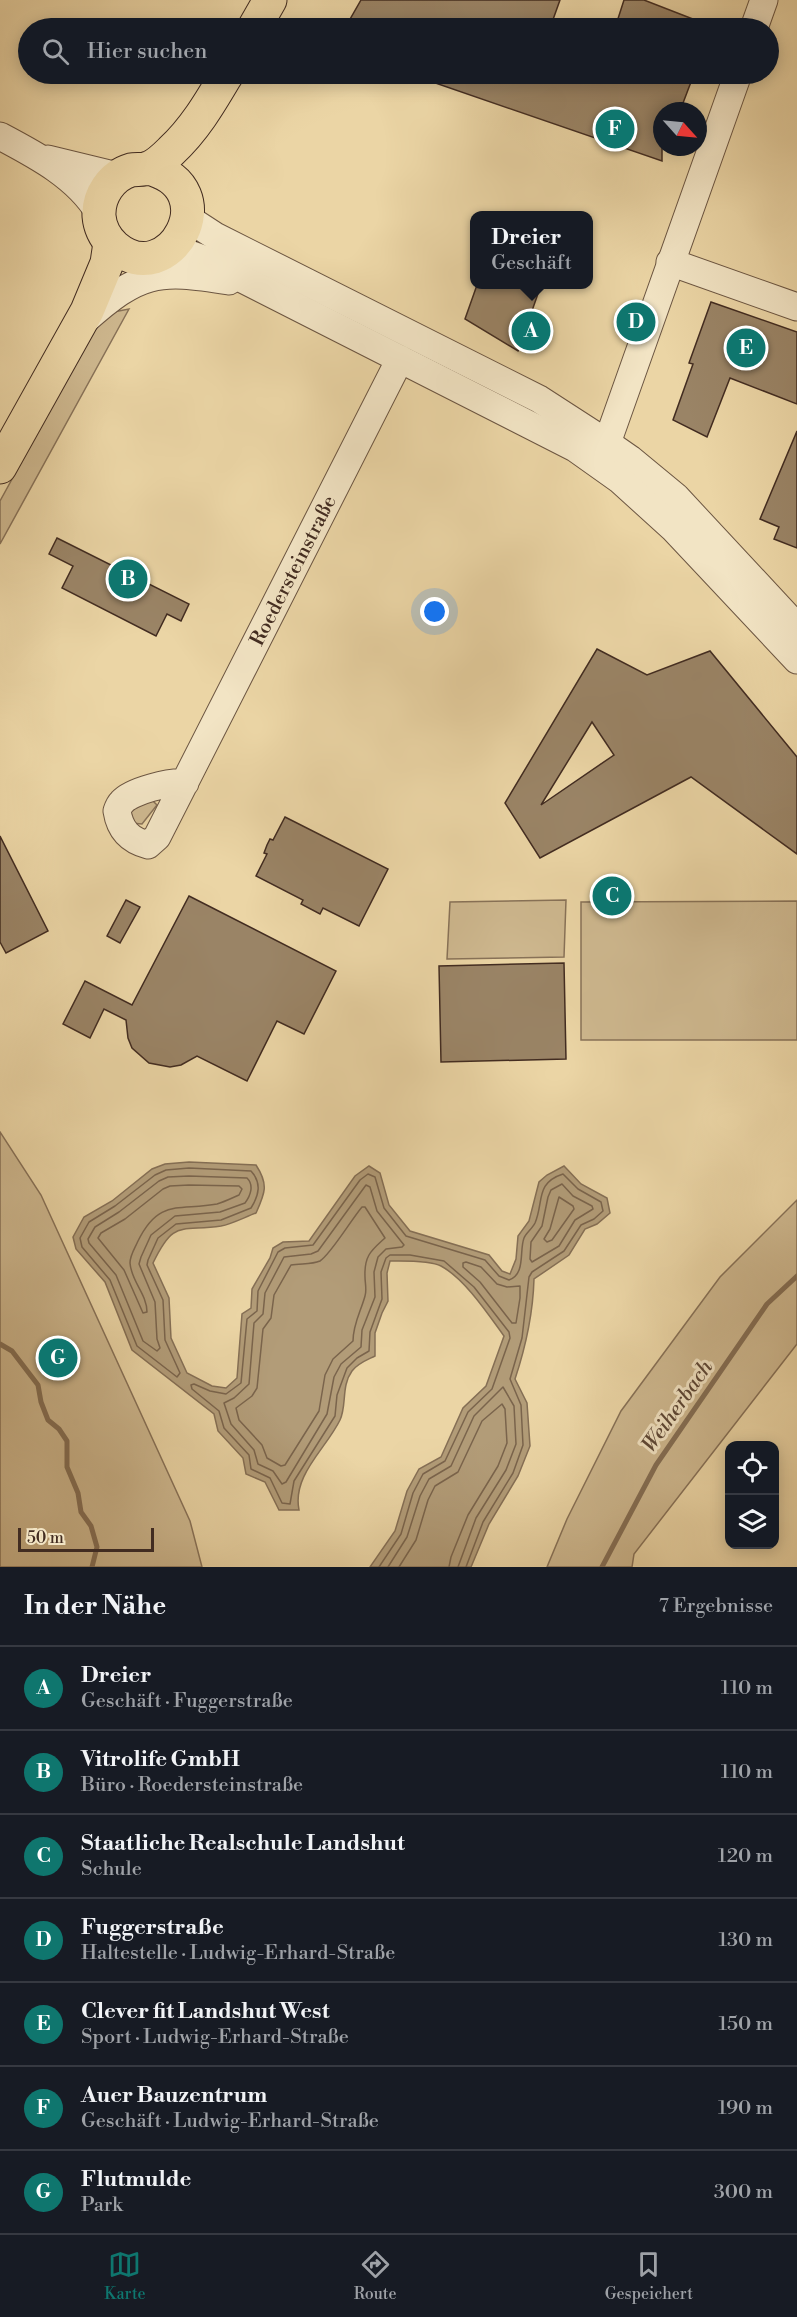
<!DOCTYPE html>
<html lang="de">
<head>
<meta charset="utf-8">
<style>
	body { margin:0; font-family:"Libre Bodoni",serif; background:#242831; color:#f1f3f6 }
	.controls { position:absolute; right:18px; bottom:18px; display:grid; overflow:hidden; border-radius:12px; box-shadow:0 3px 15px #0003 }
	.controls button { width:54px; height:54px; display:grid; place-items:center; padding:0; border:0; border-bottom:2px solid #363941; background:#171b24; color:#f1f3f6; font:30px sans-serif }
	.compass { position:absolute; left:653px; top:102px; width:54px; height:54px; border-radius:50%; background:#171b24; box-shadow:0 3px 15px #0003; rotate:117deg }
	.scale { position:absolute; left:18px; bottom:15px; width:136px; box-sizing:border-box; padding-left:6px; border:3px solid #422c21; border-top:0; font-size:16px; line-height:21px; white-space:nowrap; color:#422c21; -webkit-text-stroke:4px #f2e4c4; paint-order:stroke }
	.you { position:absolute; left:435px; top:612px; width:21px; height:21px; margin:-15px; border:4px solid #fff; border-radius:50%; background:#1a73e8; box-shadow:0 0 0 9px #1a73e833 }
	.badge { display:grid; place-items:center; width:39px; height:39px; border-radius:50%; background:#0f766e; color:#fff; font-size:20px; font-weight:700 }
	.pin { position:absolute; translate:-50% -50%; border:3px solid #fff; box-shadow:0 2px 6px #0006 }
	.popup { position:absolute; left:470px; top:211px; width:123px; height:78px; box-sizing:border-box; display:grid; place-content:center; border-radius:12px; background:#171b24; filter:drop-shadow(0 2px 4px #0005); font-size:20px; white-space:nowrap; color:#9ea1a6 }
	.popup b { font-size:22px; color:#f1f3f6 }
	.popup::after { content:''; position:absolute; left:50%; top:100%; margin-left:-12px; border:12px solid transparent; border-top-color:#171b24 }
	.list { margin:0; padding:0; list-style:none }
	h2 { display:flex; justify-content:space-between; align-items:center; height:78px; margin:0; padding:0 24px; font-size:26px }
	h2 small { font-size:20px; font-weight:400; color:#9ea1a6 }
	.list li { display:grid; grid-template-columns:39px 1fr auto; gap:18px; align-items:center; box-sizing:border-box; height:84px; padding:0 24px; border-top:2px solid #363941 }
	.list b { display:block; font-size:22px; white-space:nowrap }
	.list p { margin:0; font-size:20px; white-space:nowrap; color:#9ea1a6 }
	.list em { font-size:20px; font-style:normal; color:#9ea1a6 }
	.icon { flex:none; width:33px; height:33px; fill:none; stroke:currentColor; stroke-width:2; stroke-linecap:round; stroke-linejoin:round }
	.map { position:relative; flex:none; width:797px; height:1567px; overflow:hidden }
	.search { position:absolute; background:#171b24; box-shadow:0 3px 15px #0003; left:18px; right:18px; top:18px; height:66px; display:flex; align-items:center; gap:15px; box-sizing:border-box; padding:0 21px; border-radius:33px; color:#9ea1a6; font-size:22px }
	.sheet { height:666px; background:#171b24 }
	nav { display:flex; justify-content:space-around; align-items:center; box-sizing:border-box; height:84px; border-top:2px solid #363941; background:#171b24; font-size:16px; color:#9ea1a6 }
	nav a { display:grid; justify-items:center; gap:3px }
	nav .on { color:#0f766e }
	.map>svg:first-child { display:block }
	.green { fill:#ceb88f; stroke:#887258; stroke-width:1.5 }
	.water { fill:#b29c78; stroke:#856f55; stroke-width:1.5 }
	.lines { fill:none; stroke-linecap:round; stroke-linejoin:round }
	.shore { stroke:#7a644c; stroke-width:1.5 }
	.stream { stroke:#856f55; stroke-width:5 }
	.building { fill:#9a8466; stroke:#422c21; stroke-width:1.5; fill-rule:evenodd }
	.minor-casing { stroke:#6c5642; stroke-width:29 }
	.major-casing { stroke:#422c21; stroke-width:35 }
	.minor { stroke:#f2e4c4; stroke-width:27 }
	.major { stroke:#ebd5a5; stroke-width:33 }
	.labels { text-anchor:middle; stroke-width:6; stroke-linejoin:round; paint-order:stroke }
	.street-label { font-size:20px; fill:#422c21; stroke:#f2e4c4 }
	.water-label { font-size:21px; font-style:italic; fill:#5e4837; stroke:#f2e4c4 }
</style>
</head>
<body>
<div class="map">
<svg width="797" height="1567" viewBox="0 0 797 1567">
	<rect width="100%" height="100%" fill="#ebd5a5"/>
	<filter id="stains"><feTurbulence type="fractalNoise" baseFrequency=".00333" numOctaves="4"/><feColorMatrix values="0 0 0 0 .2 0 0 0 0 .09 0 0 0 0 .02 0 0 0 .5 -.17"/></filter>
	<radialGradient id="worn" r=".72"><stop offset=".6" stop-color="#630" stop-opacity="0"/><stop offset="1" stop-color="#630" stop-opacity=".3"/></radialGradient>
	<g class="green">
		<polygon points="129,309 0,544 0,501 103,314"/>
		<polygon points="152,800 157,805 142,824 131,823 130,809"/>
		<polygon points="566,900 564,957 447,959 450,902"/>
		<polygon points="797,901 797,1040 581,1040 581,902"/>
		<polygon points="0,1132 41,1195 190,1521 202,1567 0,1567"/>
		<polygon points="797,1200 797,1344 634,1554 632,1567 547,1567 567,1519 621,1411 720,1277"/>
	</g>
	<path class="water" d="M189,1162l67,3c13,20 9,28 0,48 -11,4 -24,11 -35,13 -41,6 -47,-7 -68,37l16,35 2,40 16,35 25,13 14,2 11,-10 5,-64 9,-6 1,-19 18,-31 3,-10 10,-6 26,-1 46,-65 14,-10 11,7 9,32 21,26 79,24 13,16 8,3 6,-15 2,-23 11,-15 10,-39 8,-7 17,-9 17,18 26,14 3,15 -13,11 -12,5 -16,26 -35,24c-1,35 -8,67 -19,100l12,24 3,43 -12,30 -29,48 -18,43h-101l25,-36 12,-40 12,-22 22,-12 22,-49 23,-22 18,-50c-16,-22 -39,-57 -63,-70 -11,-6 -37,-5 -51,-5l-3,12 1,28 -6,12 -7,20v23c-8,4 -17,7 -23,15 -11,15 -5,34 -12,49 -14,29 -48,55 -41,90h-20l-14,-28 -19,-8 -3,-16 -25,-27 -4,-17 -82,-64 -27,-68 -29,-33 -3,-12 11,-20 28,-16 40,-32 13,-5z"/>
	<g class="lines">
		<g class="shore">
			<path d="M189,1168l62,3c11,12 8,24 0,37l-30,12 -45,4 -18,14 -10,22 -1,5 16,35 2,40 15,33 -3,4 -40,-31 -27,-66 -28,-33 -2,-9 9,-16 26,-16 40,-31 11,-5z"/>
			<path d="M189,1176l58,2c7,7 4,17 -2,25l-25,9 -45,4 -24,19 -10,22 -2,7 16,38 2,37 3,9 -3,3 -14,-10 -27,-66 -27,-32 -1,-4 7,-12 24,-15 40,-31 9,-4z"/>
			<polygon points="562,1184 573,1196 592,1206 593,1209 575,1220 559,1246 532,1262 530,1259 531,1242 542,1226 548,1197 551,1190"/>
			<path d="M189,1185l50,1 3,3 -3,6c-7,3 -15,7 -22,9 -38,7 -58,-6 -79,37 -3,7 -8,14 -8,22 1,18 17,31 17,49l-4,1 -19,-43 -26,-32 3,-5 24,-14 38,-30 7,-3z"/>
			<polygon points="366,1185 370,1187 377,1211 404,1245 402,1247 386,1249 378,1257 374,1272 375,1297 362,1330 361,1347 341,1364 334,1377 327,1414 286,1482 282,1484 273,1471 258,1464 254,1450 231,1424 224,1403 234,1398 249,1384 254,1323 263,1314 265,1293 284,1257 311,1254 318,1251"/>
			<polygon points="559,1197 573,1206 574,1209 552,1240 547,1242 544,1239 550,1229"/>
			<path d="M365,1207l20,31c-13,12 -21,17 -20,39 0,6 2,13 0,19 -4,15 -12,28 -12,45l-20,18 -8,16 -6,36 -34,54 -4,1 -14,-8 -5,-13 -23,-25 -3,-12 16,-12 5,-8 6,-59 8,-11 3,-23 17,-30c9,-2 20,0 29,-4 11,-7 31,-41 42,-54z"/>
			<polygon points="466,1262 481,1267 497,1284 507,1287 520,1286 520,1298 516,1323 512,1323 480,1282 463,1267 463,1263"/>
			<path d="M379,1567l22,-33 12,-41 10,-19 22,-13 23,-49 24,-23 18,-51 -1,-6 -35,-45 -30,-26 -34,-6h-20l-4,3 -5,14 1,27 -12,33 -1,19 -12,7 -10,10 -10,27 -2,21 -41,65 -4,23 -8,-1 -12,-25 -19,-9 -2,-14 -25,-27 -5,-17 -27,-22 -1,-4 3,-1 16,7 16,3 15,-11 6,-64 10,-8 1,-20 20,-39 7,-4 28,-3 47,-65 8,-6 7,3 9,31 22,28 79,24 14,16 10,4c17,-6 10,-29 15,-42 2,-5 8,-9 11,-15 9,-21 0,-40 28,-49l15,15 23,13 2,9 -9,8 -13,6 -17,26 -32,21 -3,5 -7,61 -12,41 11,26 2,40 -10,28 -30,49 -17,45"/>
			<polyline points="388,1567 407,1537 420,1496 429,1479 451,1466 474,1416 503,1387 514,1406 516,1444 506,1470 476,1518 458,1567"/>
			<polyline points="399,1567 416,1540 428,1500 435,1486 458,1472 482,1421 502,1404 505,1409 507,1443 498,1466 468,1515 451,1557 449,1567"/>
		</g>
		<g class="stream">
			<polyline points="0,1344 12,1351 38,1385 41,1402 48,1420 59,1429 67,1441 67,1467 78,1493 81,1512 91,1526 97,1547 92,1567"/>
			<polyline points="602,1567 656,1465 767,1304 797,1276"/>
		</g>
	</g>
	<g class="building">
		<polygon points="361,0 560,0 550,28 345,28"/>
		<polygon points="624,0 644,0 716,28 615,28"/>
		<polygon points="415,74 694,74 680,111 662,111 662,161 415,76"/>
		<polygon points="477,285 541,285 518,351 465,319"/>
		<polygon points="711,302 797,332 797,404 730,378 707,437 673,420 693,364 689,363"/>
		<polygon points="797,431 797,548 774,539 779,527 760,519"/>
		<polygon points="57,538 189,604 181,621 167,614 156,636 62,588 73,566 49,554"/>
		<path d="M597,649l50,26 63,-24 87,106v97l-106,-77 -151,81 -35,-55zM592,722l22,33 -73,50z"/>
		<polygon points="285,817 388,869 359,926 323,908 320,914 301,904 303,900 256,876 267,854 264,853 267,845 270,839 273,840"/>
		<polygon points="0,836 48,931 6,953 0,942"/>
		<polygon points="189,896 336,971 304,1034 277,1021 247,1081 197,1056 181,1065 170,1067 149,1063 132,1048 128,1038 126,1020 104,1009 90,1038 63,1024 85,981 132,1005"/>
		<polygon points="126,900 140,907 120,943 107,936"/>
		<polygon points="564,963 566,1059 441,1062 439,966"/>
	</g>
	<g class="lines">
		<defs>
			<g id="minor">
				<polyline points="754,28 764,0"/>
				<path d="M0,136c36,19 78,41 99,77"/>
				<polyline points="48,159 118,176"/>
				<polyline points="188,213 192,221 215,236 539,399 607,443 630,459 676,497 797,627"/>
				<polyline points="169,250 178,250 203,259 575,448 620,480 674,529 797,660"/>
				<polyline points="670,262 797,307"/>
				<path d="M84,321c55,-49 72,-52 145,-40"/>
				<polyline points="601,460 738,74"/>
				<path id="s1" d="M185,783c-14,-2 -54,8 -63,19 -3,3 -4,6 -5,9 3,19 12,29 31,34l9,-8 243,-478"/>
			</g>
			<g id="major">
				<polyline points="254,28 270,0"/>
				<path d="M148,168c81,20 21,125 -33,79 -9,-8 -15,-19 -16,-31 -1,-20 12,-40 32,-46 5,-1 13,0 18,-2 7,-3 16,-11 22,-17 24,-22 40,-50 56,-77"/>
				<polyline points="0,467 87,311 107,263 110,243"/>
			</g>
		</defs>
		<use href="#minor" class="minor-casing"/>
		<use href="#major" class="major-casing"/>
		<use href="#minor" class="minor"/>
		<use href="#major" class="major"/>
	</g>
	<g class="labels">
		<g class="street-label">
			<text dy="7" stroke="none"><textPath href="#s1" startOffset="438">Roedersteinstraße</textPath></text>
		</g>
		<g class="water-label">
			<text transform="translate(677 1406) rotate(-55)" y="7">Weiherbach</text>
		</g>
	</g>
	<rect width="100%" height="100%" filter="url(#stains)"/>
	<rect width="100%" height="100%" fill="url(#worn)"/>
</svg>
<div class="controls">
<button><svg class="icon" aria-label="locate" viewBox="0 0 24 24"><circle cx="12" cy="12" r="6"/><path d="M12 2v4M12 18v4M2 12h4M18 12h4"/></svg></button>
<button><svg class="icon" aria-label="layers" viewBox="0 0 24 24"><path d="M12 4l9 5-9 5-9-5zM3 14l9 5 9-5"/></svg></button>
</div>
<svg class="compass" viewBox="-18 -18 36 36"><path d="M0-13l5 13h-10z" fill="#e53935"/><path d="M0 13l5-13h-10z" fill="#9ea1a6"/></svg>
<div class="scale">50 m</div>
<div class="you"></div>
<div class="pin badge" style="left:531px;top:331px">A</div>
<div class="popup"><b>Dreier</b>Geschäft</div>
<div class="pin badge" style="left:128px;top:579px">B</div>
<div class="pin badge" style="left:612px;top:896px">C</div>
<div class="pin badge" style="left:636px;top:322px">D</div>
<div class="pin badge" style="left:746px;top:348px">E</div>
<div class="pin badge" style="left:615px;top:129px">F</div>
<div class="pin badge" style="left:58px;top:1358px">G</div>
<div class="search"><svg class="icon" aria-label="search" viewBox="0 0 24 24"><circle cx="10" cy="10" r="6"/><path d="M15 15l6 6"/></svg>Hier suchen</div>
</div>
<section class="sheet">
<h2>In der Nähe<small>7 Ergebnisse</small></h2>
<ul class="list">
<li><span class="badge">A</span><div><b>Dreier</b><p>Geschäft · Fuggerstraße</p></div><em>110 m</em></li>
<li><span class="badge">B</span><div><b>Vitrolife GmbH</b><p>Büro · Roedersteinstraße</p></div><em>110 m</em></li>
<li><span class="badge">C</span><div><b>Staatliche Realschule Landshut</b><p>Schule</p></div><em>120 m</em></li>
<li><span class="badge">D</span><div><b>Fuggerstraße</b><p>Haltestelle · Ludwig-Erhard-Straße</p></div><em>130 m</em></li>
<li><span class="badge">E</span><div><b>Clever fit Landshut West</b><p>Sport · Ludwig-Erhard-Straße</p></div><em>150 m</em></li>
<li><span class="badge">F</span><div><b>Auer Bauzentrum</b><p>Geschäft · Ludwig-Erhard-Straße</p></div><em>190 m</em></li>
<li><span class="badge">G</span><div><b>Flutmulde</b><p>Park</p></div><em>300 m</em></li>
</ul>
</section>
<nav>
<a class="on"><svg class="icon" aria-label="map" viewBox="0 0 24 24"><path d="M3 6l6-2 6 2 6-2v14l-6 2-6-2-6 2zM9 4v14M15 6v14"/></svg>Karte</a>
<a><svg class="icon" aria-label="directions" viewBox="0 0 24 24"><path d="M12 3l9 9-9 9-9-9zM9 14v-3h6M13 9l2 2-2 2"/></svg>Route</a>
<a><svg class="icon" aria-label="saved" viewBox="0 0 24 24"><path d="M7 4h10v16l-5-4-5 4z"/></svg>Gespeichert</a>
</nav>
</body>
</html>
